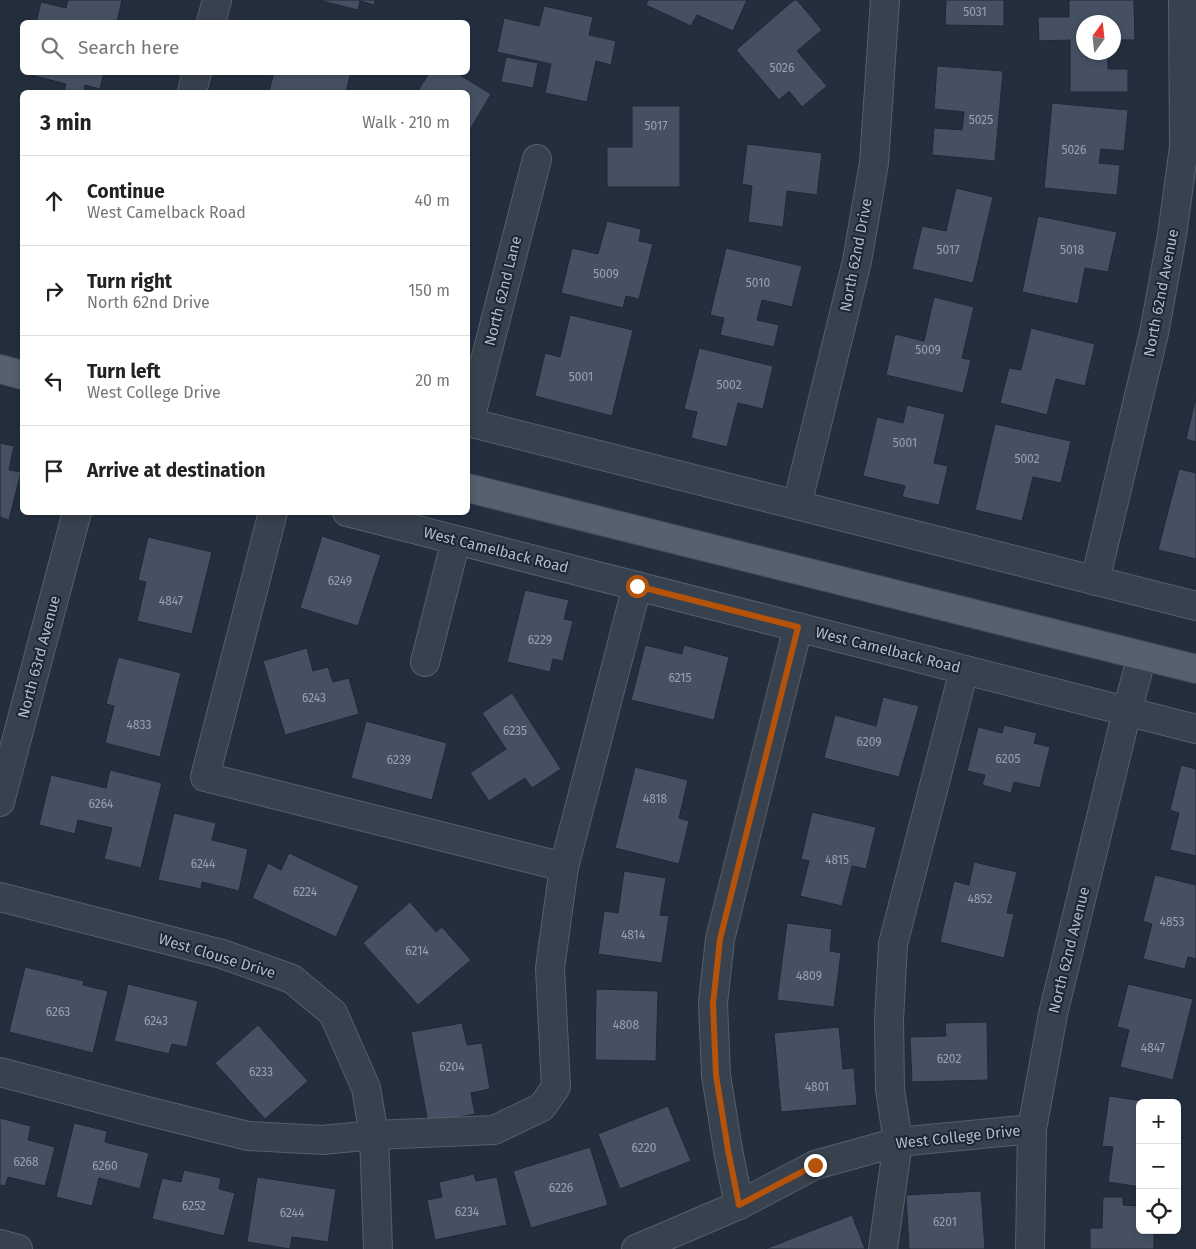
<!DOCTYPE html>
<html lang="en">
<head>
<meta charset="utf-8">
<style>
	body { margin:0; font-family:"Fira Sans",sans-serif; background:#f6f6f6; color:#222 }
	.controls { position:absolute; right:15px; bottom:15px; display:grid; overflow:hidden; border-radius:8px; box-shadow:0 2px 8px #0003 }
	.controls button { width:45px; height:45px; display:grid; place-items:center; padding:0; border:0; border-bottom:1px solid #e0e0e0; background:#fff; color:#222; font:25px sans-serif }
	.compass { position:absolute; left:1076px; top:15px; width:45px; height:45px; border-radius:50%; background:#fff; box-shadow:0 2px 8px #0003; rotate:15deg }
	.stop { position:absolute; width:15px; height:15px; margin:-11px; border:4px solid #b45309; border-radius:50%; background:#fff }
	.stop.end { background:#b45309; border-color:#fff; box-shadow:0 1px 5px #0008 }
	.list { margin:0; padding:0; list-style:none }
	h2 { display:flex; justify-content:space-between; align-items:center; height:65px; margin:0; padding:0 20px; font-size:21px }
	h2 small { font-size:16px; font-weight:400; color:#767676 }
	.list li { display:grid; grid-template-columns:32px 1fr auto; gap:15px; align-items:center; box-sizing:border-box; height:90px; padding:0 20px; border-top:1px solid #e0e0e0 }
	.list b { display:block; font-size:19px; white-space:nowrap }
	.list p { margin:0; font-size:16px; white-space:nowrap; color:#767676 }
	.list em { font-size:16px; font-style:normal; color:#767676 }
	.icon { flex:none; width:28px; height:28px; fill:none; stroke:currentColor; stroke-width:2; stroke-linecap:round; stroke-linejoin:round }
	.map { position:relative; flex:none; width:1196px; height:1249px; overflow:hidden }
	.search { position:absolute; background:#fff; box-shadow:0 2px 8px #0003; left:20px; top:20px; width:450px; height:55px; display:flex; align-items:center; gap:12px; box-sizing:border-box; padding:0 18px; border-radius:8px; color:#767676; font-size:19px }
	.panel { position:absolute; background:#fff; box-shadow:0 2px 8px #0003; left:20px; top:90px; width:450px; height:425px; border-radius:8px }
	.map>svg:first-child { display:block }
	.building { fill:#455162; stroke:#1f2835 }
	.lines { fill:none; stroke-linecap:round; stroke-linejoin:round }
	.minor-casing { stroke:#565f6c; stroke-width:30 }
	.major-casing { stroke:#414a57; stroke-width:30 }
	.minor { stroke:#38414e; stroke-width:28 }
	.major { stroke:#56606e; stroke-width:28 }
	.route { stroke:#b45309; stroke-width:6 }
	.labels { text-anchor:middle; stroke-width:4; stroke-linejoin:round; paint-order:stroke }
	.number-label { font-size:12px; fill:#98a1af }
	.street-label { font-size:15px; fill:#b4bcc9; stroke:#1d2633 }
</style>
</head>
<body>
<div class="map">
<svg width="1196" height="1249" viewBox="0 0 1196 1249">
	<rect width="100%" height="100%" fill="#242f3e"/>
	<g class="building">
		<polygon points="68,0 122,0 117,22 36,22 41,2 66,8"/>
		<polygon points="318,0 375,0 374,5 360,1 358,10"/>
		<polygon points="648,0 747,0 733,31 697,15 691,26 646,5"/>
		<polygon points="794,0 797,0 822,30 797,51 827,86 802,107 789,91 779,100 736,50"/>
		<polygon points="946,0 1004,0 1004,26 945,25"/>
		<polygon points="1069,0 1134,0 1135,40 1114,40 1114,22 1084,22 1084,52 1108,52 1108,69 1128,69 1128,92 1070,92 1070,40 1039,41 1038,17 1069,17"/>
		<polygon points="544,6 593,17 589,35 616,41 611,65 596,61 587,102 545,93 551,64 497,52 504,18 539,26"/>
		<polygon points="506,57 538,63 533,88 501,82"/>
		<polygon points="937,66 1003,71 995,161 932,155 934,128 962,130 964,112 934,109"/>
		<polygon points="104,72 100,89 85,85 84,92 64,92 66,84 23,73"/>
		<polygon points="274,72 351,72 346,92 269,92"/>
		<polygon points="430,72 455,72 491,94 468,133 468,92 417,92"/>
		<polygon points="1052,103 1128,110 1124,151 1101,149 1099,163 1120,165 1117,195 1044,188"/>
		<polygon points="632,106 680,106 680,187 607,187 607,147 632,147"/>
		<polygon points="747,144 822,153 817,195 787,191 783,227 748,222 752,186 742,184"/>
		<polygon points="956,188 993,197 973,283 912,269 922,226 946,231"/>
		<polygon points="1038,216 1117,232 1108,272 1085,268 1078,304 1022,292"/>
		<polygon points="607,221 641,229 639,241 653,244 639,299 626,296 623,308 561,293 572,248 598,254"/>
		<polygon points="726,248 802,266 792,307 762,300 757,320 779,325 774,347 720,335 724,318 710,315"/>
		<polygon points="934,297 974,307 962,358 971,360 963,393 886,375 895,334 924,341"/>
		<polygon points="570,315 633,330 612,416 535,396 545,353 560,357"/>
		<polygon points="1031,328 1095,344 1085,386 1056,379 1047,415 1000,403 1009,368 1021,370"/>
		<polygon points="699,348 773,366 763,409 738,403 727,447 691,438 697,412 684,409"/>
		<polygon points="1196,397 1196,442 1186,439"/>
		<polygon points="907,405 945,414 934,463 948,466 939,505 902,497 905,486 863,476 877,417 903,423"/>
		<polygon points="995,424 1071,441 1061,483 1033,477 1022,521 975,510"/>
		<polygon points="0,443 14,446 9,470 21,472 9,520 0,517"/>
		<polygon points="1179,469 1196,473 1196,559 1158,550"/>
		<polygon points="322,536 381,555 358,626 300,608"/>
		<polygon points="148,537 212,552 192,634 137,621 146,582 138,580"/>
		<polygon points="525,590 569,600 564,619 573,621 563,661 553,659 550,672 507,662"/>
		<polygon points="645,645 682,654 684,645 729,657 714,720 631,700"/>
		<polygon points="307,648 313,671 328,667 333,682 349,678 359,714 285,735 263,661"/>
		<polygon points="118,657 181,673 160,757 105,743 114,706 106,704"/>
		<polygon points="512,693 561,769 532,788 525,778 489,801 470,773 506,749 482,713"/>
		<polygon points="883,697 919,706 899,777 824,758 835,715 876,726"/>
		<polygon points="366,721 447,743 432,800 351,778"/>
		<polygon points="1004,725 1037,733 1034,743 1050,747 1040,788 1014,782 1011,793 982,785 985,775 967,771 978,727 1002,733"/>
		<polygon points="1181,765 1196,769 1196,856 1170,850 1179,813 1170,810"/>
		<polygon points="635,767 688,780 679,818 689,821 679,864 615,848"/>
		<polygon points="110,770 162,783 141,868 104,859 112,828 78,820 75,834 39,825 51,775 106,788"/>
		<polygon points="812,812 876,827 866,869 852,866 842,906 800,896 809,861 801,859"/>
		<polygon points="174,813 216,823 212,840 248,849 239,891 202,882 201,889 158,880"/>
		<polygon points="289,853 359,886 336,937 252,898 268,863 281,870"/>
		<polygon points="974,862 1017,872 1007,913 1014,914 1004,958 940,942 954,881 969,885"/>
		<polygon points="624,871 666,878 660,915 669,916 662,963 598,954 604,911 618,913"/>
		<polygon points="1155,875 1196,885 1196,959 1188,957 1185,969 1143,959 1152,924 1143,921"/>
		<polygon points="410,902 436,932 442,927 471,960 418,1005 363,943"/>
		<polygon points="787,923 832,929 830,951 841,953 834,1007 777,1000"/>
		<polygon points="25,967 84,981 83,985 108,991 93,1053 9,1032"/>
		<polygon points="128,984 198,1001 187,1047 172,1044 169,1054 114,1041"/>
		<polygon points="1128,984 1193,999 1173,1080 1120,1067 1129,1030 1117,1027"/>
		<polygon points="596,989 658,991 656,1061 595,1060"/>
		<polygon points="987,1022 988,1080 912,1082 910,1037 946,1036 945,1023"/>
		<polygon points="462,1023 467,1045 482,1043 490,1089 471,1093 475,1114 428,1123 411,1032"/>
		<polygon points="258,1025 308,1081 265,1119 215,1063"/>
		<polygon points="839,1027 843,1069 854,1068 857,1105 781,1112 774,1033"/>
		<polygon points="1109,1096 1156,1103 1140,1103 1140,1187 1108,1182 1113,1147 1102,1146"/>
		<polygon points="668,1106 691,1161 620,1189 598,1134"/>
		<polygon points="0,1118 31,1126 28,1140 55,1147 45,1186 8,1177 5,1186 0,1185"/>
		<polygon points="74,1123 107,1131 105,1142 149,1153 140,1189 99,1178 92,1206 56,1197"/>
		<polygon points="590,1147 608,1205 531,1228 513,1171"/>
		<polygon points="184,1170 221,1178 219,1189 235,1193 224,1236 152,1219 162,1178 181,1182"/>
		<polygon points="474,1174 476,1181 497,1177 507,1225 435,1240 427,1200 442,1197 439,1182"/>
		<polygon points="257,1177 336,1189 328,1242 292,1237 290,1249 247,1242"/>
		<polygon points="981,1191 985,1249 909,1249 906,1195"/>
		<polygon points="1103,1197 1123,1197 1123,1205 1140,1206 1140,1230 1154,1230 1154,1249 1090,1249 1090,1228 1102,1228"/>
		<polygon points="852,1215 865,1249 765,1249"/>
	</g>
	<g class="lines">
		<defs>
			<g id="minor">
				<polyline points="211,22 217,0"/>
				<polyline points="192,92 197,72"/>
				<polyline points="468,422 1196,606"/>
				<polyline points="469,423 537,159"/>
				<polyline points="797,505 857,261 874,163 885,0"/>
				<polyline points="273,512 205,777 564,867"/>
				<polyline points="347,512 1196,729"/>
				<polyline points="1095,581 1154,333 1172,235 1184,147 1183,0"/>
				<polyline points="425,662 456,540"/>
				<polyline points="0,802 77,512"/>
				<polyline points="0,897 222,954 292,979 333,1013 366,1088 374,1135 378,1249"/>
				<polyline points="0,1072 143,1110 248,1136 322,1140 374,1135 494,1130 542,1107 556,1087 550,968 564,867 637,586"/>
				<polyline points="739,1205 728,1150 716,1075 713,1003 720,939 798,627"/>
				<polyline points="0,1244 18,1249"/>
				<polyline points="636,1249 739,1205 815,1165 898,1142 1032,1129"/>
				<polyline points="883,1249 898,1142 890,1089 889,1020 893,944 964,670"/>
				<polyline points="1030,1249 1032,1129 1053,1014 1127,711 1142,656"/>
			</g>
			<g id="major">
				<polyline points="0,369 22,375"/>
				<polyline points="468,488 1196,669"/>
			</g>
		</defs>
		<use href="#minor" class="minor-casing"/>
		<use href="#major" class="major-casing"/>
		<use href="#minor" class="minor"/>
		<use href="#major" class="major"/>
	</g>
	<g class="lines">
		<polyline class="route" points="637,586 798,627 720,939 713,1004 716,1075 728,1150 739,1205 815,1165"/>
	</g>
	<g class="labels">
		<g class="number-label">
			<text x="975" y="16">5031</text>
			<text x="782" y="72">5026</text>
			<text x="981" y="124">5025</text>
			<text x="656" y="130">5017</text>
			<text x="1074" y="154">5026</text>
			<text x="948" y="254">5017</text>
			<text x="1072" y="254">5018</text>
			<text x="606" y="278">5009</text>
			<text x="758" y="287">5010</text>
			<text x="928" y="354">5009</text>
			<text x="581" y="381">5001</text>
			<text x="729" y="389">5002</text>
			<text x="905" y="447">5001</text>
			<text x="1027" y="463">5002</text>
			<text x="340" y="585">6249</text>
			<text x="171" y="605">4847</text>
			<text x="540" y="644">6229</text>
			<text x="680" y="682">6215</text>
			<text x="314" y="702">6243</text>
			<text x="139" y="729">4833</text>
			<text x="515" y="735">6235</text>
			<text x="869" y="746">6209</text>
			<text x="1008" y="763">6205</text>
			<text x="399" y="764">6239</text>
			<text x="655" y="803">4818</text>
			<text x="101" y="808">6264</text>
			<text x="837" y="864">4815</text>
			<text x="203" y="868">6244</text>
			<text x="305" y="896">6224</text>
			<text x="980" y="903">4852</text>
			<text x="1172" y="926">4853</text>
			<text x="633" y="939">4814</text>
			<text x="417" y="955">6214</text>
			<text x="809" y="980">4809</text>
			<text x="58" y="1016">6263</text>
			<text x="156" y="1025">6243</text>
			<text x="626" y="1029">4808</text>
			<text x="1153" y="1052">4847</text>
			<text x="949" y="1063">6202</text>
			<text x="452" y="1071">6204</text>
			<text x="261" y="1076">6233</text>
			<text x="817" y="1091">4801</text>
			<text x="644" y="1152">6220</text>
			<text x="26" y="1166">6268</text>
			<text x="105" y="1170">6260</text>
			<text x="561" y="1192">6226</text>
			<text x="194" y="1210">6252</text>
			<text x="467" y="1216">6234</text>
			<text x="292" y="1217">6244</text>
			<text x="945" y="1226">6201</text>
		</g>
		<g class="street-label">
			<text transform="translate(856 255) rotate(-79)" y="5">North 62nd Drive</text>
			<text transform="translate(503 291) rotate(-76)" y="5">North 62nd Lane</text>
			<text transform="translate(1161 293) rotate(-79)" y="5">North 62nd Avenue</text>
			<text transform="translate(496 550) rotate(14)" y="5">West Camelback Road</text>
			<text transform="translate(888 650) rotate(14)" y="5">West Camelback Road</text>
			<text transform="translate(39 657) rotate(-75)" y="5">North 63rd Avenue</text>
			<text transform="translate(1069 950) rotate(-76)" y="5">North 62nd Avenue</text>
			<text transform="translate(217 956) rotate(17)" y="5">West Clouse Drive</text>
			<text transform="translate(958 1137) rotate(-6)" y="5">West College Drive</text>
		</g>
	</g>
</svg>
<div class="controls">
<button>+</button>
<button>−</button>
<button><svg class="icon" aria-label="locate" viewBox="0 0 24 24"><circle cx="12" cy="12" r="6"/><path d="M12 2v4M12 18v4M2 12h4M18 12h4"/></svg></button>
</div>
<svg class="compass" viewBox="-18 -18 36 36"><path d="M0-13l5 13h-10z" fill="#e53935"/><path d="M0 13l5-13h-10z" fill="#767676"/></svg>
<div class="stop" style="left:637px;top:586px"></div>
<div class="stop end" style="left:815px;top:1165px"></div>
<div class="search"><svg class="icon" aria-label="search" viewBox="0 0 24 24"><circle cx="10" cy="10" r="6"/><path d="M15 15l6 6"/></svg>Search here</div>
<section class="panel">
<h2>3 min<small>Walk · 210 m</small></h2>
<ul class="list">
<li><svg class="icon" aria-label="ahead" viewBox="0 0 24 24"><path d="M12 20V5M6 11l6-6 6 6"/></svg><div><b>Continue</b><p>West Camelback Road</p></div><em>40 m</em></li>
<li><svg class="icon" aria-label="right" viewBox="0 0 24 24"><path d="M7 20v-9h11M14 6l5 5-5 5"/></svg><div><b>Turn right</b><p>North 62nd Drive</p></div><em>150 m</em></li>
<li><svg class="icon" aria-label="left" viewBox="0 0 24 24"><path d="M17 20v-9H6M10 6l-5 5 5 5"/></svg><div><b>Turn left</b><p>West College Drive</p></div><em>20 m</em></li>
<li><svg class="icon" aria-label="arrive" viewBox="0 0 24 24"><path d="M6 21V4h12l-3 4 3 4H6"/></svg><div><b>Arrive at destination</b></div></li>
</ul>
</section>
</div>
</body>
</html>
